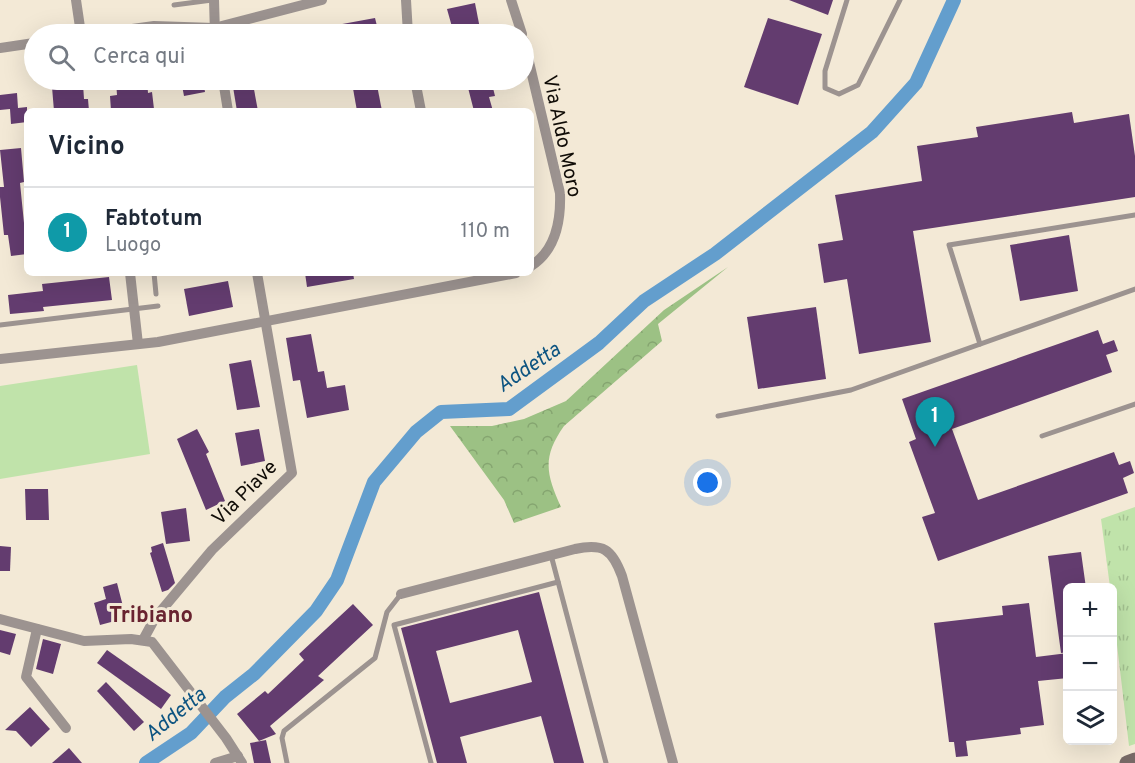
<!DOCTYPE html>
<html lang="it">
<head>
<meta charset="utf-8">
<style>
	body { margin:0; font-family:Overpass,sans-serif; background:#f6f6f7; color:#1f2937 }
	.controls { position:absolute; right:18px; bottom:18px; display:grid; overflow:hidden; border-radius:9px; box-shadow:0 6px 24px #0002 }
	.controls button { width:54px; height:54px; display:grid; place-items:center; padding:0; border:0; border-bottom:2px solid #e0e1e3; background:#fff; color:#1f2937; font:30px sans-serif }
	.you { position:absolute; left:708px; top:483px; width:21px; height:21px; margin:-15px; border:4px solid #fff; border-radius:50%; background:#1a73e8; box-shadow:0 0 0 9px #1a73e833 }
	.badge { display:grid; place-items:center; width:39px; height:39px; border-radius:50%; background:#0f766e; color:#fff; font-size:20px; font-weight:700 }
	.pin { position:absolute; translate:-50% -50px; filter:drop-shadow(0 2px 3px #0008) }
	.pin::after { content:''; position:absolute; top:32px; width:21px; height:18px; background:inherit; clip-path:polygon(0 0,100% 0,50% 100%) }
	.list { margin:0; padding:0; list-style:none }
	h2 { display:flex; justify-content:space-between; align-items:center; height:78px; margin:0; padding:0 24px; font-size:26px }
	h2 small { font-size:20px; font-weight:400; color:#747a83 }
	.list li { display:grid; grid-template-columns:39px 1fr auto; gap:18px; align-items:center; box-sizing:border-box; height:90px; padding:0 24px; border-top:2px solid #e0e1e3 }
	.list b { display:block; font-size:22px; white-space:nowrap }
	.list p { margin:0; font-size:20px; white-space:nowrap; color:#747a83 }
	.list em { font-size:20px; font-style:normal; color:#747a83 }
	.icon { flex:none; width:33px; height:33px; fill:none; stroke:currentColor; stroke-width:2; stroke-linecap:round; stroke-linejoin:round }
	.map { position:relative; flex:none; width:1135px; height:763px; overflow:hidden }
	.search { position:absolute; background:#fff; box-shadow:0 6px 24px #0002; left:24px; top:24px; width:510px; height:66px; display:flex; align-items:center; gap:15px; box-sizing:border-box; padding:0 21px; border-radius:33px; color:#747a83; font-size:22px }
	.panel { position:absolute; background:#fff; box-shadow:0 6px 24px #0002; left:24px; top:108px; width:510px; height:168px; border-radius:9px }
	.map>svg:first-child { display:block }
	.grass { fill:url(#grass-tufts) }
	.forest { fill:url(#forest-crowns) }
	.pitch { fill:#c0e3aa }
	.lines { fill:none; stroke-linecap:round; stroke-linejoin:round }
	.canal { stroke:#639ecd; stroke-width:14 }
	.building { fill:#633c6f; fill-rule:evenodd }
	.lane { stroke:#9c9390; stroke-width:5 }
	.street { stroke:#9c9390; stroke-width:10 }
	.secondary { stroke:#776966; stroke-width:15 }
	.labels { text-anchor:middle; stroke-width:6; stroke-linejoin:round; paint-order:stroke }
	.street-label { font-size:20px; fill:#100c07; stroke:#f3e9d6 }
	.water-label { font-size:21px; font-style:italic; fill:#0d5481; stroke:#f3e9d6 }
	.quarter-label { font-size:22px; font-weight:bold; fill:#682330; stroke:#f3e9d6 }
</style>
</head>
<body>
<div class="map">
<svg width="1135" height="763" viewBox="0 0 1135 763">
	<defs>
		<pattern id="grass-tufts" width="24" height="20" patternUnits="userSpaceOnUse" patternTransform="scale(1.5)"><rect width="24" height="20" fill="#c0e3aa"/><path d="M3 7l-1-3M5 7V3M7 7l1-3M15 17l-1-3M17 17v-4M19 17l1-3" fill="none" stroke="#a4c291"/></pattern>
		<pattern id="forest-crowns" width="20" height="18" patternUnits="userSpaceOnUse" patternTransform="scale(1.5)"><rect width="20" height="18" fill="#9cc184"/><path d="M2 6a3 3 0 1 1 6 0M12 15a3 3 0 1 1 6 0" fill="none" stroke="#85a570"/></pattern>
	</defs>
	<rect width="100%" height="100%" fill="#f3e9d6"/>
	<polygon class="grass" points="1135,507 1135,744 1129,746 1113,611 1112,588 1110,587 1101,519"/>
	<path class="forest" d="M728,267l-70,57 4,17 -98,85c-22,31 -18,48 -3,81l-47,16 -10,-23 -54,-74h42l32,-7 42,-18 98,-91z"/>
	<polygon class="pitch" points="137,365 150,454 0,479 0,386"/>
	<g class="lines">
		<polyline class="canal" points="146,763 191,733 225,697 254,674 316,611 337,580 374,482 416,432 441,412 509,409 599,343 644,301 715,254 872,132 916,83 954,0"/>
	</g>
	<g class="building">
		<polygon points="789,0 833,0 828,15"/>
		<polygon points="475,3 481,34 454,34 447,9"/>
		<polygon points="375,18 379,34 316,34 315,29"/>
		<polygon points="768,18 822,34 798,105 744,87"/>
		<polygon points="147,80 148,93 152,92 154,109 111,111 110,96 117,95 116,81"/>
		<polygon points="181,80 203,80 205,92 184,96"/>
		<polygon points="376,80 382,111 357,111 352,83"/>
		<polygon points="466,80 491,80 495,96 489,97 493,111 474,111"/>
		<polygon points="83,84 84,99 88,99 89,111 54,111 52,87"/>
		<polygon points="253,84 258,111 237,111 233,87"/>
		<polygon points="17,93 18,108 27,107 27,122 11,124 10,109 0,110 0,95"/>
		<polygon points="1072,112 1074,123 1129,114 1135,156 1135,197 913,231 931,342 859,354 847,279 824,283 818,244 843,240 835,195 922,181 917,146 978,137 976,127"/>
		<polygon points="21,148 24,182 20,183 25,233 27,233 27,254 11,256 8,235 4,235 0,197 0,187 4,187 0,150"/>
		<polygon points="1069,235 1078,291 1020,301 1010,245"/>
		<polygon points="305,273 353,273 354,279 307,287"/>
		<polygon points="109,277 112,300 43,307 44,311 10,314 8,295 43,291 42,284"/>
		<polygon points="228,281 233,307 189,316 184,289"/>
		<polygon points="816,307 826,379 758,389 747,317"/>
		<polygon points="1098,330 1103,344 1114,340 1118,351 1106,355 1112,372 952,429 978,500 1114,452 1119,465 1130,461 1134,473 1123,478 1128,493 938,561 922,517 935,513 909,442 916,439 902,399"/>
		<polygon points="311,334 318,372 324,371 327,388 345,385 349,410 307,418 300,380 293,381 286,338"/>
		<polygon points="251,360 260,407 237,410 229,364"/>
		<polygon points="197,429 209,452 206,454 225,501 206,510 177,439"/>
		<polygon points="259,429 265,461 241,466 235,433"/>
		<polygon points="25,489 48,489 49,520 26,520"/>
		<polygon points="186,508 190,541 166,544 161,512"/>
		<polygon points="163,543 175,583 168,590 162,592 150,553 152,552 151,547"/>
		<polygon points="0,546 11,547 10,571 0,571"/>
		<polygon points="1081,552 1086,588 1068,588 1068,652 1061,653 1048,556"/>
		<polygon points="117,583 126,618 100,625 94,603 106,599 103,587"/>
		<path d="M539,592l45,171h-30l-13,-47 -81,21 7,26h-30l-36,-135zM518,630l14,52 -82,21 -14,-52z"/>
		<polygon points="1029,603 1036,657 1068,653 1068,678 1038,681 1044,725 1020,728 1021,734 966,741 968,756 956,757 954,742 949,742 934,623 1003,615 1002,606"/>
		<polygon points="353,604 373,625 318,676 324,680 270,726 276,734 259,741 237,714 265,691 268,694 304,660 299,654"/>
		<polygon points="0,630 16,634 10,655 0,652"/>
		<polygon points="43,639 61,644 53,674 36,669"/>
		<polygon points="107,650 171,695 161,709 97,663"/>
		<polygon points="106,682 144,722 134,731 97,691"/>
		<polygon points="30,707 50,729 31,747 16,731 5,730"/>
		<polygon points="266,740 271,763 254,763 250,743"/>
		<polygon points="69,748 82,763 52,763"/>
	</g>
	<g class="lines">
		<g class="lane">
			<polyline points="847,0 825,71 825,88 839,94 858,85 900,0"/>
			<polyline points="174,5 212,0"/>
			<polyline points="154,273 156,294"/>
			<polyline points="0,325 158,306"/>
			<polyline points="980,344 949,245 1135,215"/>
			<polyline points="718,416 851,390 1135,289"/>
			<polyline points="1042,436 1135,404"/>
			<polyline points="551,555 606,763"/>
			<polyline points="287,763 282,738 284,731 375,658 387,612 401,594"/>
			<polyline points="431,763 394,625 558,582"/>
		</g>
		<g class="street">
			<polyline points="76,0 81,34"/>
			<polyline points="214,0 215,34"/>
			<polyline points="406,0 408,34"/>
			<polyline points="511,0 522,34"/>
			<polyline points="96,34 154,26 214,28 322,0"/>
			<path d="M524,41l36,152c1,27 -4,57 -29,73"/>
			<polyline points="0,48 34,43"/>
			<polyline points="223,80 228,111"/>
			<polyline points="415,80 421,111"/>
			<polyline points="130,273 138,344"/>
			<polyline points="0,359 158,342 516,273"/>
			<path d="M401,594l174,-45c28,-6 37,0 47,27l51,187"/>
			<polyline points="0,619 84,641 131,639 152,642 226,738 242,763"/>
			<polyline points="37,629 26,677 66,728"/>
			<polyline points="143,640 155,618 212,550 292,473 257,273"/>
			<polyline points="215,763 238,756"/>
		</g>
		<polyline class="secondary" points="1127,763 1135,760"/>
	</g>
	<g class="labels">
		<g class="street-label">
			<text transform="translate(563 136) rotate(78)" y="7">Via Aldo Moro</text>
			<text transform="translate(244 492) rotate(-45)" y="7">Via Piave</text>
		</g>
		<g class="water-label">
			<text transform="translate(528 367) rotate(-34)" y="7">Addetta</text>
			<text transform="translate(175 714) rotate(-39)" y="7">Addetta</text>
		</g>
		<g class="quarter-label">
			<text x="151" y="622">Tribiano</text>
		</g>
	</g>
</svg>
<div class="controls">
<button>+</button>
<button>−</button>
<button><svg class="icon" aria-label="layers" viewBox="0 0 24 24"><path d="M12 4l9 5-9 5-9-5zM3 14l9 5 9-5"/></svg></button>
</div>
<div class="you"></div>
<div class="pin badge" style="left:935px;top:447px;background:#0f9aa8">1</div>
<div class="search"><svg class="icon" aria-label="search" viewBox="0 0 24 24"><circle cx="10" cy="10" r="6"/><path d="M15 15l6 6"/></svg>Cerca qui</div>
<section class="panel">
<h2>Vicino<small></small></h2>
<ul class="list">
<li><span class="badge" style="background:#0f9aa8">1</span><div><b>Fabtotum</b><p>Luogo</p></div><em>110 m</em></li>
</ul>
</section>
</div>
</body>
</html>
